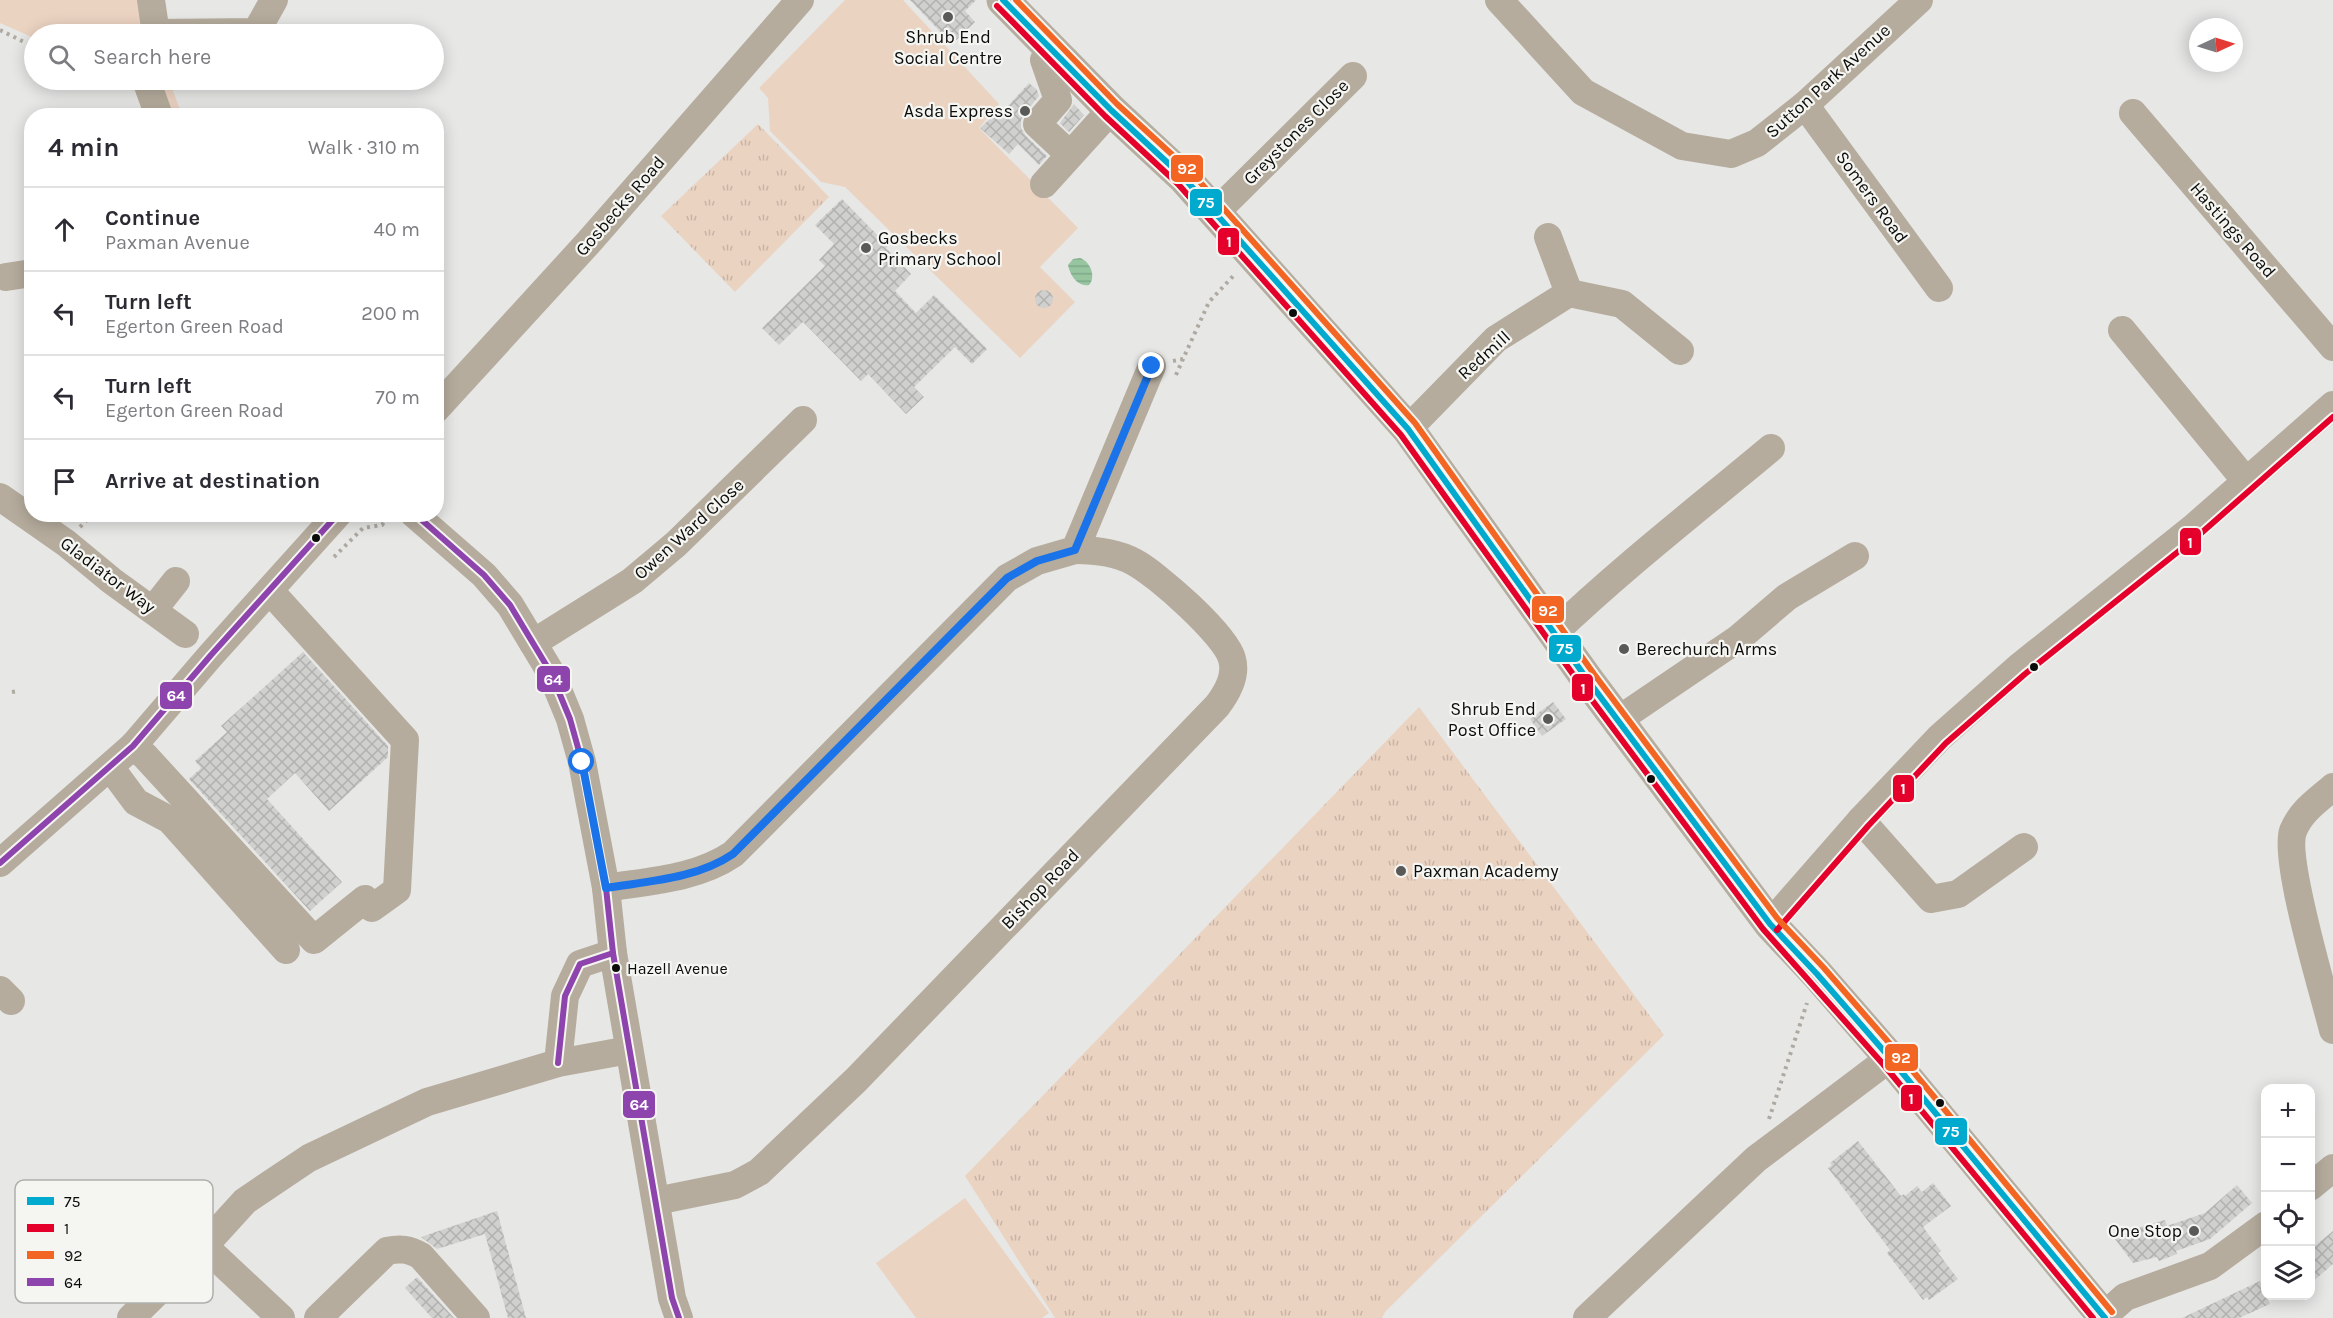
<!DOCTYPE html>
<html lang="en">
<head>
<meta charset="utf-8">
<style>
	body { margin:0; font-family:Karla,sans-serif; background:#f7f7f7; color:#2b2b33 }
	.controls { position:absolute; right:18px; bottom:18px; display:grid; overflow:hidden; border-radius:12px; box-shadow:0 3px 15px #0003 }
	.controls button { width:54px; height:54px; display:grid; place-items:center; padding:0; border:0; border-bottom:2px solid #e1e1e2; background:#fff; color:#2b2b33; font:30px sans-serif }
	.compass { position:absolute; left:2189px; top:18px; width:54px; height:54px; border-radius:50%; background:#fff; box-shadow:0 3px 15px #0003; rotate:86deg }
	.stop { position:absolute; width:18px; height:18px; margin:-14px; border:4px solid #1a73e8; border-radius:50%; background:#fff }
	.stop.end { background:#1a73e8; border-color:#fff; box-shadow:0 2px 6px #0008 }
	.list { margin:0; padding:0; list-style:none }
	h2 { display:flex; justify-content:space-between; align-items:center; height:78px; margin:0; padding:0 24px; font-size:26px }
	h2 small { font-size:20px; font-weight:400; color:#7c7c81 }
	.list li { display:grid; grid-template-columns:39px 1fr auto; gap:18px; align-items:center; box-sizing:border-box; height:84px; padding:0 24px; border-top:2px solid #e1e1e2 }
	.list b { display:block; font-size:22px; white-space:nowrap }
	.list p { margin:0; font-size:20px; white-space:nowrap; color:#7c7c81 }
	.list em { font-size:20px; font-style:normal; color:#7c7c81 }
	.icon { flex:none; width:33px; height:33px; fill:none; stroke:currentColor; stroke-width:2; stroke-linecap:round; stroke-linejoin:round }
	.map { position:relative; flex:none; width:2333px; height:1318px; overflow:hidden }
	.search { position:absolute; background:#fff; box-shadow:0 3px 15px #0003; left:24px; top:24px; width:420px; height:66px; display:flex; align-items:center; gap:15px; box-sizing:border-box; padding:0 21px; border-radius:33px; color:#7c7c81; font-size:22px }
	.panel { position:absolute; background:#fff; box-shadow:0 3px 15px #0003; left:24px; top:108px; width:420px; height:414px; border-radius:24px }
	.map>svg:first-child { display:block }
	.green { fill:#ebd3c2 }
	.park { fill:url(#park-tufts) }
	.water { fill:url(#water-rules) }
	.building { fill:url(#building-cross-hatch) }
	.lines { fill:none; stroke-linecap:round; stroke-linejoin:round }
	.path { stroke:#aea9a1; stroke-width:4; stroke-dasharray:3 4.5; stroke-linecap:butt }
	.minor { stroke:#b5ac9d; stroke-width:28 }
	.major { stroke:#b5ad9f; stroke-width:33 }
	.bus-1-casing { stroke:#f5f5f2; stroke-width:10 }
	.bus-2-casing { stroke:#f5f5f2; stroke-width:10 }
	.bus-3-casing { stroke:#f5f5f2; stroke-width:10 }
	.bus-4-casing { stroke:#f5f5f2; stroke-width:10 }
	.bus-1 { stroke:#00a9ce; stroke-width:6 }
	.bus-2 { stroke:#e4002b; stroke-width:6 }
	.bus-3 { stroke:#f26522; stroke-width:6 }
	.bus-4 { stroke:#8e44ad; stroke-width:6 }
	.route { stroke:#1a73e8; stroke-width:8 }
	.poi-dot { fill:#595958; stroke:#f5f5f2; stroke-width:2 }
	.bus-dot { fill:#0c0c0b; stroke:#f5f5f2; stroke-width:2 }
	.labels { text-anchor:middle; stroke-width:4.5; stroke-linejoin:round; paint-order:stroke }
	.bus-label { font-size:16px; fill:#0c0c0b; stroke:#f5f5f2; text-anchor:start }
	.poi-label { font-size:18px; fill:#0c0c0b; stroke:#f5f5f2; text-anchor:end }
	.street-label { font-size:18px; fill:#0c0c0b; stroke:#f5f5f2 }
	.key { fill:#f5f5f2; stroke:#afafad; stroke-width:1.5 }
	.key-label { font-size:16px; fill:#0c0c0b }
	.line-badge { stroke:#f5f5f2; stroke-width:2 }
	.badge-label { font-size:16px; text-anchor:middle; font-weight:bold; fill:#fff }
</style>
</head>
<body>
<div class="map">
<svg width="2333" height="1318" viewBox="0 0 2333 1318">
	<defs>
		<pattern id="park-tufts" width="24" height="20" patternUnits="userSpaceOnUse" patternTransform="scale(1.5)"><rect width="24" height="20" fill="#ebd3c2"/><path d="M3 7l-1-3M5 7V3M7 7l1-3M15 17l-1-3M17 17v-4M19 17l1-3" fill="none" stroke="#c8b4a5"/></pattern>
		<pattern id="water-rules" width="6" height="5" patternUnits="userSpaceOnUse" patternTransform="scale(1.5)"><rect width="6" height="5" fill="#96c5a0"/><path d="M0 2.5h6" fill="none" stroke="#80a888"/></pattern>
		<pattern id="building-cross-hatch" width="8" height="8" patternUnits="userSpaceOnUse" patternTransform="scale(1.5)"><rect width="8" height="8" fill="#d0d0cf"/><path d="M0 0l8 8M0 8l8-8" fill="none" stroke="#b1b1b0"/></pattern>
	</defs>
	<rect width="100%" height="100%" fill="#e7e7e6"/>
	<g class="green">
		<polygon points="0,0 144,0 146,34 34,34 34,38 0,23"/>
		<polygon points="845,0 903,0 999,104 979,128 1078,228 1040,267 1075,302 1020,358 845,187 821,182 770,131 768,98 759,88"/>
		<polygon points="159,80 169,80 182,115 167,115"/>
		<polygon points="965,1198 1049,1313 1042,1318 916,1318 876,1263"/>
	</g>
	<g class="park">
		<polygon points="758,124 829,197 735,292 661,216"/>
		<polygon points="1419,707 1664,1035 1385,1312 1382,1318 1055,1318 965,1176"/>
	</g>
	<path class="water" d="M1080,258c11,4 16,19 9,27 -12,2 -19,-10 -21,-20l5,-6z"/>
	<g class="building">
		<polygon points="910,0 976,0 965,11 975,22 952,44"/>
		<polygon points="1029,83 1037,90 1039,96 1024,114 1021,120 1021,128 1026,136 1047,156 1039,165 1018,144 1009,154 980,128 994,115 997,118"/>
		<polygon points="1074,104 1084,115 1069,132 1060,123"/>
		<polygon points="842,199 888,246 886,248 911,274 895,291 916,313 934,295 987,349 972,364 955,347 914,387 924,397 906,414 868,374 861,381 803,322 779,345 762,328 825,266 819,260 834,244 815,225"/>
		<circle cx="1044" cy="299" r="9"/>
		<polygon points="303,652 388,746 388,757 329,811 295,773 267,799 342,882 310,911 189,779 201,768 195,761 227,732 221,726"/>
		<polygon points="1553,702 1566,719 1542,736 1530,719"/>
		<polygon points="1858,1141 1901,1196 1904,1194 1905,1196 1917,1186 1922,1192 1933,1183 1951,1206 1923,1227 1941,1251 1938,1253 1958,1279 1929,1300 1927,1297 1923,1300 1900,1270 1887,1253 1890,1250 1828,1168 1832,1165 1830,1163"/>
		<polygon points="2237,1185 2252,1203 2210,1239 2176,1251 2177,1254 2159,1261 2157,1257 2133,1263 2115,1239 2143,1226 2165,1220 2167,1226 2205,1213"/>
		<polygon points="497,1211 526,1318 508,1318 485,1234 437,1249 421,1237"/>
		<polygon points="2333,1231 2333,1264 2310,1284 2310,1250"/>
		<polygon points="417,1277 454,1318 432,1318 405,1288"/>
		<polygon points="2260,1281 2270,1304 2239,1318 2182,1318"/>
	</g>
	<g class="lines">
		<g class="path">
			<polyline points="0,30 34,47"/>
			<polyline points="95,80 100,82 124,82"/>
			<polyline points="1173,361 1183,359 1209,302 1236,273"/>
			<polyline points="1176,375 1183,359"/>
			<polyline points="80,527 93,514"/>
			<polyline points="334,557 363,528 382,525 390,514"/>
			<polyline points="12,692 18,691"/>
			<polyline points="1769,1119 1807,1003"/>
		</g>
		<g class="minor">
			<polyline points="151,0 156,34"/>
			<polyline points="1499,0 1583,92 1682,146 1731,154 1757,143 1805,105 1919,0"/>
			<polyline points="157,33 256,32 274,0"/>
			<polyline points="1052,49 1044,60 1058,100 1037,124 1070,155"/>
			<polyline points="146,80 159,116"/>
			<polyline points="1805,105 1939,288"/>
			<polyline points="2133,113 2333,347"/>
			<polyline points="1044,184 1111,110"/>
			<polyline points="1214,214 1353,76"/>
			<polyline points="1548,237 1569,293"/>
			<polyline points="6,277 32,273"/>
			<polyline points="2122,330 2246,481"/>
			<polyline points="436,409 588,243 800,0"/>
			<polyline points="1408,429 1496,339 1569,293 1622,304 1680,351"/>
			<polyline points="0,497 66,543 112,581 185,634"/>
			<polyline points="414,514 484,575 510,605 551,673 570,719 582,762 606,888 613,953 672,1298 679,1318"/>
			<polyline points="153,610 176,581"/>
			<path d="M1554,633c69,-66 144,-124 217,-185"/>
			<polyline points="533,643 632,581 676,544 803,420"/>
			<polyline points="1618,720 1739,638 1787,597 1855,556"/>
			<polyline points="133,746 145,756 314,940 365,899 372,908 397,890 405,740 270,591"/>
			<polyline points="110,767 136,802 170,820 286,950"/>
			<path d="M2333,787c-16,14 -32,24 -40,44 -10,29 31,163 40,199"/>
			<polyline points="1861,820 1931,899 1958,894 2024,847"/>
			<polyline points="0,863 133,746 211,655 338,514"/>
			<path d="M606,888c43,-7 90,-9 127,-34l274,-276 30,-17 38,-11 77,-184"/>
			<polyline points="1770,924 1861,820 1940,737 2019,667 2193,528 2333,405"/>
			<polyline points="0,990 11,1001"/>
			<polyline points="558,1063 565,996 580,964 613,953"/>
			<polyline points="2310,1187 2333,1168"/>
			<path d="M656,1201l79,-16 24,-13 97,-92 361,-374c10,-13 20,-30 15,-47 -6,-24 -75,-85 -98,-97 -18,-10 -39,-12 -59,-12"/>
			<polyline points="204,1246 281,1318"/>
			<polyline points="2104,1316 2125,1297 2210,1266 2266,1225"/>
			<polyline points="131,1318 204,1246 245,1201 309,1158 427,1102 558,1063 629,1050"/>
			<path d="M318,1318l69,-67c13,-3 22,-2 34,5l55,62"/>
			<polyline points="1587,1318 1756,1159 1890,1058"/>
		</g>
		<polyline class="major" points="1003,0 1111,110 1184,178 1408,429 1587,679 1770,924 1817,974 1890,1058 2105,1318"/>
		<defs>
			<polyline id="bus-1" points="1003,0 1111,110 1184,178 1408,429 1587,679 1770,924 1817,974 1890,1058 2105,1318"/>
			<g id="bus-2">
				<polyline points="997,6 1105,116 1178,184 1401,435 1580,684 1763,929 1883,1064 2093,1318"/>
				<polyline points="1777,930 1868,826 1946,743 2025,674 2199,535 2333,417"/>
			</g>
			<polyline id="bus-3" points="1016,0 1117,104 1191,172 1415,423 1594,674 1777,918 1824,968 1897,1052 2112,1312"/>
			<g id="bus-4">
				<polyline points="415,514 484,575 510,605 551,673 570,719 582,762 606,888 613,953 672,1298 679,1318"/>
				<polyline points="0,863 133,746 211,655 338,514"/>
				<polyline points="558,1063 565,996 580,964 613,953"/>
			</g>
		</defs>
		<use href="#bus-1" class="bus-1-casing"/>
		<use href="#bus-2" class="bus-2-casing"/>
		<use href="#bus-3" class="bus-3-casing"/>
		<use href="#bus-4" class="bus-4-casing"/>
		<use href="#bus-1" class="bus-1"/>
		<use href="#bus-2" class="bus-2"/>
		<use href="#bus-3" class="bus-3"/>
		<use href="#bus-4" class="bus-4"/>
	</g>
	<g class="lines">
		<path class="route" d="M582,762l24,126c43,-7 90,-9 127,-34l274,-276 30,-17 38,-11 77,-184"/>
	</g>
	<g class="poi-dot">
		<circle cx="948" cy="17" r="6"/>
		<circle cx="1025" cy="111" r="6"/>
		<circle cx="866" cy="248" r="6"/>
		<circle cx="1624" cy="649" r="6"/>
		<circle cx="1548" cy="719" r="6"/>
		<circle cx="1401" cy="871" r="6"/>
		<circle cx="2194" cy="1231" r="6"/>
	</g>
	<g class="bus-dot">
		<circle cx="1293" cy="313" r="5"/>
		<circle cx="316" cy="538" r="5"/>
		<circle cx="2034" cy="667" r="5"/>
		<circle cx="1651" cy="779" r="5"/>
		<circle cx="616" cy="968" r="5"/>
		<circle cx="1940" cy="1103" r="5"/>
	</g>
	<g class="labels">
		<g class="bus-label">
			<text x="627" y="974">Hazell Avenue</text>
		</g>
		<g class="poi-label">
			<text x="948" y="43" text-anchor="middle">Shrub End<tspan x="948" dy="21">Social Centre</tspan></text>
			<text x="1013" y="117">Asda Express</text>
			<text x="878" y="244" text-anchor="start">Gosbecks<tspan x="878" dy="21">Primary School</tspan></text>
			<text x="1636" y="655" text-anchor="start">Berechurch Arms</text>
			<text x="1536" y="715">Shrub End<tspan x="1536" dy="21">Post Office</tspan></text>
			<text x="1413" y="877" text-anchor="start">Paxman Academy</text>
			<text x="2182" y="1237">One Stop</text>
		</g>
		<g class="street-label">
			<text transform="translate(1828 81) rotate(-42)" y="6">Sutton Park Avenue</text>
			<text transform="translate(1296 132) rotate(-45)" y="6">Greystones Close</text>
			<text transform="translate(1872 197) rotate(54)" y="6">Somers Road</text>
			<text transform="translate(620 206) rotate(-49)" y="6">Gosbecks Road</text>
			<text transform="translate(2233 230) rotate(49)" y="6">Hastings Road</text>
			<text transform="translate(1484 355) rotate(-42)" y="6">Redmill</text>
			<text transform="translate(689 529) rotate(-42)" y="6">Owen Ward Close</text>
			<text transform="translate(108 575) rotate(37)" y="6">Gladiator Way</text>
			<text transform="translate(1040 889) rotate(-46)" y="6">Bishop Road</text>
		</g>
	</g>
	<rect x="15" y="1180" width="198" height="123" rx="9" class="key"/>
	<rect x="27" y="1197" width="27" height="8" fill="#00a9ce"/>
	<rect x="27" y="1224" width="27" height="8" fill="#e4002b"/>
	<rect x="27" y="1251" width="27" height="8" fill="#f26522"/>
	<rect x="27" y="1278" width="27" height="8" fill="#8e44ad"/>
	<g class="key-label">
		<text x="64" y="1207">75</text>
		<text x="64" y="1234">1</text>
		<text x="64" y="1261">92</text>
		<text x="64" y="1288">64</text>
	</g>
	<g class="line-badge">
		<rect x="1170" y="154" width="34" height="29" rx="6" fill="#f26522"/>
		<rect x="1189" y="188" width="34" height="29" rx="6" fill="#00a9ce"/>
		<rect x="1217" y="227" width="23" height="29" rx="6" fill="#e4002b"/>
		<rect x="2179" y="527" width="23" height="29" rx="6" fill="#e4002b"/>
		<rect x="1531" y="595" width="34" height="29" rx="6" fill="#f26522"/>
		<rect x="1548" y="634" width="34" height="29" rx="6" fill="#00a9ce"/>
		<rect x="536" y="665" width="35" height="28" rx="6" fill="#8e44ad"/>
		<rect x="1571" y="673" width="23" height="29" rx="6" fill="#e4002b"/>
		<rect x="159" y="681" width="34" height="29" rx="6" fill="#8e44ad"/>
		<rect x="1892" y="774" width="23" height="29" rx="6" fill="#e4002b"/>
		<rect x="1884" y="1043" width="35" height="29" rx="6" fill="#f26522"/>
		<rect x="1900" y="1084" width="23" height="28" rx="6" fill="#e4002b"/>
		<rect x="622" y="1090" width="34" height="29" rx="6" fill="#8e44ad"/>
		<rect x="1934" y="1117" width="34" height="29" rx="6" fill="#00a9ce"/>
	</g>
	<g class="badge-label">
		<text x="1187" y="174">92</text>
		<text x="1206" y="208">75</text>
		<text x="1229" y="247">1</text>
		<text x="2190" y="548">1</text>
		<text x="1548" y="616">92</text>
		<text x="1565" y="654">75</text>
		<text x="553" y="685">64</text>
		<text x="1583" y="694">1</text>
		<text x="176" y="701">64</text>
		<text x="1903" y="794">1</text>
		<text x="1901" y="1063">92</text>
		<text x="1911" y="1104">1</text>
		<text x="639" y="1110">64</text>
		<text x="1951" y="1137">75</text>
	</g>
</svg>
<div class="controls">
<button>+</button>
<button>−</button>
<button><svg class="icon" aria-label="locate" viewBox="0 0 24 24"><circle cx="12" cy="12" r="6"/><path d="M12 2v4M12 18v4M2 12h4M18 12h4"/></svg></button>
<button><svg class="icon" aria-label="layers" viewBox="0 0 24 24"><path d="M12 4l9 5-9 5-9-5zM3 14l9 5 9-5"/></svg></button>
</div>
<svg class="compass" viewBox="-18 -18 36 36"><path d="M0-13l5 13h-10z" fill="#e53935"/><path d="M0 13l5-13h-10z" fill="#7c7c81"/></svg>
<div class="stop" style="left:582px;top:762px"></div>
<div class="stop end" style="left:1152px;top:366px"></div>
<div class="search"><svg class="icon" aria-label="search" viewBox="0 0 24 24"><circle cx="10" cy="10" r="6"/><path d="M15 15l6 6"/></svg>Search here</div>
<section class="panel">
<h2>4 min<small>Walk · 310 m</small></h2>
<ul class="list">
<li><svg class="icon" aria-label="ahead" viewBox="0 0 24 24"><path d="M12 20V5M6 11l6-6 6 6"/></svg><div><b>Continue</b><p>Paxman Avenue</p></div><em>40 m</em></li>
<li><svg class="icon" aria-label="left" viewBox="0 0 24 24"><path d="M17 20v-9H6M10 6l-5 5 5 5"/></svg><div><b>Turn left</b><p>Egerton Green Road</p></div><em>200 m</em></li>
<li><svg class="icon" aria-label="left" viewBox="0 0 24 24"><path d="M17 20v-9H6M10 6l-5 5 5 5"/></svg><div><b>Turn left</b><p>Egerton Green Road</p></div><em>70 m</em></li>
<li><svg class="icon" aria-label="arrive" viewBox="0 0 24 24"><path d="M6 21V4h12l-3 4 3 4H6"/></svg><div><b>Arrive at destination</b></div></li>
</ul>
</section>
</div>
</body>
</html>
